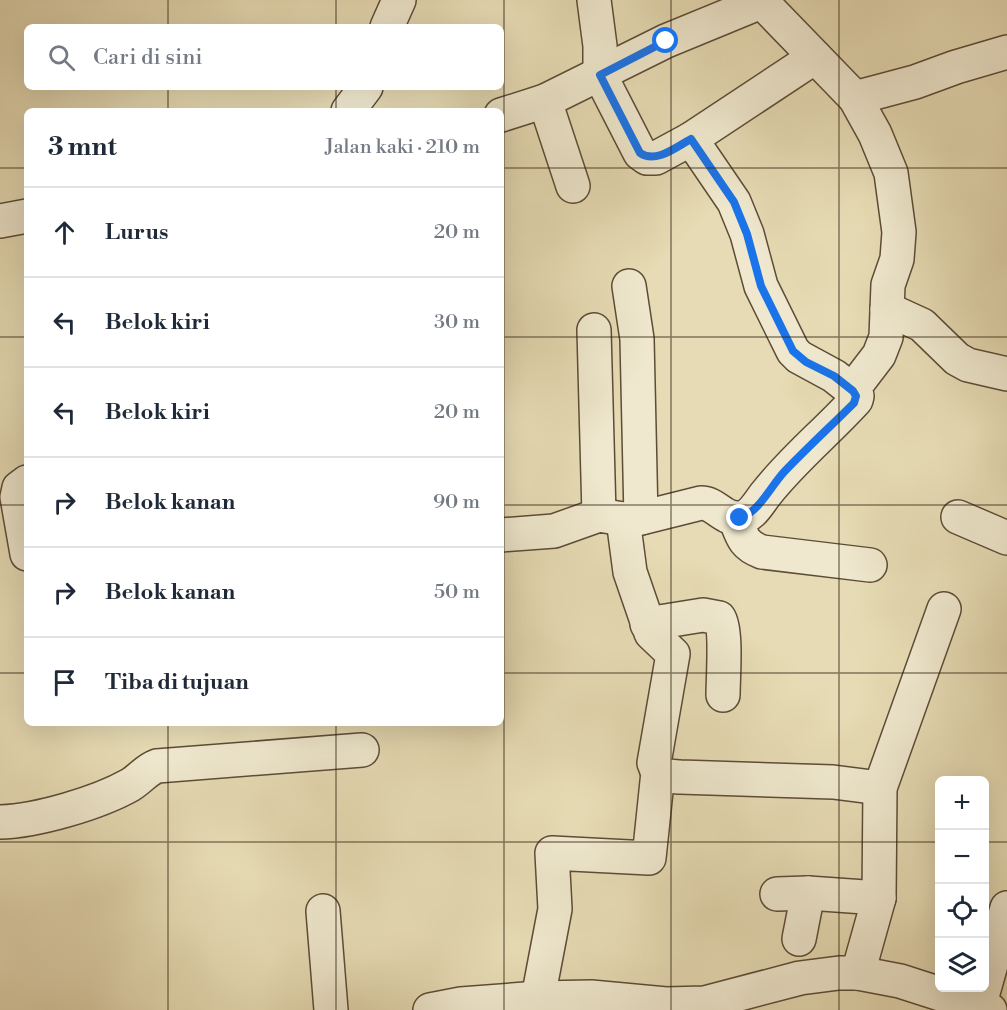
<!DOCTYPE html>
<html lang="id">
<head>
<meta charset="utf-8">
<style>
	body { margin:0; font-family:"Libre Bodoni",serif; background:#f6f6f7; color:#1f2937 }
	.controls { position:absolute; right:18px; bottom:18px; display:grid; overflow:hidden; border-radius:9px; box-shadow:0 6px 24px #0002 }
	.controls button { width:54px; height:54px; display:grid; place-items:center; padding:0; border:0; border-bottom:2px solid #e0e1e3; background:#fff; color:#1f2937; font:30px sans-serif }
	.stop { position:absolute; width:18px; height:18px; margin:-14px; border:4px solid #1a73e8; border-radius:50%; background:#fff }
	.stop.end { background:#1a73e8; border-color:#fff; box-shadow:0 2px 6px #0008 }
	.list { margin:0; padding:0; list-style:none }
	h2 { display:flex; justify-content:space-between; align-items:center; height:78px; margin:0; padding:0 24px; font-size:26px }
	h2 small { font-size:20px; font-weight:400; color:#747a83 }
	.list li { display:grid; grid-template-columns:39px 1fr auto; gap:18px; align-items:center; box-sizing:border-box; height:90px; padding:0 24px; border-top:2px solid #e0e1e3 }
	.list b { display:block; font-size:22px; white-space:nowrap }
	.list em { font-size:20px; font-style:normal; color:#747a83 }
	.icon { flex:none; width:33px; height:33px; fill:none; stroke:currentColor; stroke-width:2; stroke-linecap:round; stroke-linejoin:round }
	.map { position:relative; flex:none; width:1007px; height:1010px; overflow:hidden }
	.search { position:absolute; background:#fff; box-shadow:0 6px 24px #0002; left:24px; top:24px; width:480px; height:66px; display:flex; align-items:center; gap:15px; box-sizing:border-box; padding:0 21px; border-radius:9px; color:#747a83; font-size:22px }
	.panel { position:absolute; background:#fff; box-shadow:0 6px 24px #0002; left:24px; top:108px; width:480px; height:618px; border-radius:9px }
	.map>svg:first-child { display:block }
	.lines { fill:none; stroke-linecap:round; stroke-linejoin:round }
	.minor-casing { stroke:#5d4c37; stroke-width:36 }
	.minor { stroke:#efe8ce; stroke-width:33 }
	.route { stroke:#1a73e8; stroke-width:8 }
	.grid { fill:none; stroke:#2f1d0d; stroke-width:1.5; stroke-opacity:0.55 }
</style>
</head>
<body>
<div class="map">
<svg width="1007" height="1010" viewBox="0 0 1007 1010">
	<rect width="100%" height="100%" fill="#e6dbb4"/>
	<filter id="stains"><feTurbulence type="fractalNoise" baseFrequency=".00333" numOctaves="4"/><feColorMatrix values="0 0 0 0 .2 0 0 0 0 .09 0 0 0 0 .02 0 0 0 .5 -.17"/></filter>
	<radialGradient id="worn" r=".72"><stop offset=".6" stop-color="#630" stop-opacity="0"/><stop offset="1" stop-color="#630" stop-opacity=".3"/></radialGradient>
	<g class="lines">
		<defs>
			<g id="minor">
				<polyline points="594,0 600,46 600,75 640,153 647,158 656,158 691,139 815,57"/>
				<polyline points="387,27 399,0"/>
				<polyline points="855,98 915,82 956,67 1007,52"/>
				<polyline points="545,101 573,186"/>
				<polyline points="348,111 366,87"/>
				<polyline points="501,115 545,101 666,41 761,2"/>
				<polyline points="691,139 734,202 747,234 761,286 793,351 799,357 834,376 853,391"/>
				<polyline points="0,221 27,216"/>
				<polyline points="629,286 637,339 641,518"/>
				<polyline points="887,309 922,325 957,359 968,365 1007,374"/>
				<polyline points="594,330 599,515"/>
				<polyline points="27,482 19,488 17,497 27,554"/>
				<polyline points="958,517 1007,538"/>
				<path d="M735,518c7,18 8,27 27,34l108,13"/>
				<path d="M623,519l7,53 21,61 22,21 -19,109c4,14 14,13 26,14l153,5 47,6"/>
				<path d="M501,535l53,-4 45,-16 24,4 18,-1 60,-15c15,0 21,16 37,15 13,0 20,-14 27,-23 27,-35 61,-62 91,-95l1,-4 -4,-7 26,-34 7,-18 2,-52 9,-26 2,-27 -8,-59 -16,-39 -20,-36 -95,-98"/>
				<path d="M647,624l56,-9 16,3c8,11 4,61 4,77"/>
				<path d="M0,822c37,-1 98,-19 130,-37 10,-6 16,-15 27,-19l205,-16"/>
				<polyline points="777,894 808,893 879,898"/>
				<polyline points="323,911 331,1010"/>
				<polyline points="799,939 808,893"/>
				<polyline points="858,973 879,898 880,788 944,609"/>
				<polyline points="538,998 555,909 552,853 649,858 658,772"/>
				<polyline points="979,1007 1007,908"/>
				<polyline points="430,1010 461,1004 538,998 591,997 666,1004 705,1003 800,978 839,973 858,973 900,981 990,1010"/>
			</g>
		</defs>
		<use href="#minor" class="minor-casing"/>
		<use href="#minor" class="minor"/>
	</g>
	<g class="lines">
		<path class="route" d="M666,41l-66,34 40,78c16,11 36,-6 51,-14l43,63 13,32 14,52 32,65 13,11 28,14 19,15 3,5 -2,7c-23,23 -47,45 -70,69 -13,14 -25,40 -44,46"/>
	</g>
	<path class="grid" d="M168,0v27M336,0v27M504,0v1010M671,0v1010M839,0v1010M168,87v24M336,87v24M0,168h27M501,168h506M0,337h27M501,337h506M0,505h27M501,505h506M0,673h27M501,673h506M168,723v287M336,723v287M0,842h940M984,842h23"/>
	<rect width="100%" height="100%" filter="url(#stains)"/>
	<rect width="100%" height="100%" fill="url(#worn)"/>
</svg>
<div class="controls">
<button>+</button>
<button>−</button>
<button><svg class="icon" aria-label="locate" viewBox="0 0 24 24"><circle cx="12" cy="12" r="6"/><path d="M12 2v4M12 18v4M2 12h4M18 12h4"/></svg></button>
<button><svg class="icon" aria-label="layers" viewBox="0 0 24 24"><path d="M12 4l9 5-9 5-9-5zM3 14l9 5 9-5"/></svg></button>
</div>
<div class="stop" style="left:666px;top:41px"></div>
<div class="stop end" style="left:740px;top:518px"></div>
<div class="search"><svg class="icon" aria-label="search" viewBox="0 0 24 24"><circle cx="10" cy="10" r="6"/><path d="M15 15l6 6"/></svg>Cari di sini</div>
<section class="panel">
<h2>3 mnt<small>Jalan kaki · 210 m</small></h2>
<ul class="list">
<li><svg class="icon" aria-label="ahead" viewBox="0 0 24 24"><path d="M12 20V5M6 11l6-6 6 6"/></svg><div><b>Lurus</b></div><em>20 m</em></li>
<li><svg class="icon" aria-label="left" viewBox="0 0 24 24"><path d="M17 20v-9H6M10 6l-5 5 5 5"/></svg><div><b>Belok kiri</b></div><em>30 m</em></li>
<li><svg class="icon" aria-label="left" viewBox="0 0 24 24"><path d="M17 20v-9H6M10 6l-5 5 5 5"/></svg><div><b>Belok kiri</b></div><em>20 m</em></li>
<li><svg class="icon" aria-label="right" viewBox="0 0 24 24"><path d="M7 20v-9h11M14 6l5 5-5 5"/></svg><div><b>Belok kanan</b></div><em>90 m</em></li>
<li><svg class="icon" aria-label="right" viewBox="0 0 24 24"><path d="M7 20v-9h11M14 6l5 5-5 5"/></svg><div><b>Belok kanan</b></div><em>50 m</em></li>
<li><svg class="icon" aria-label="arrive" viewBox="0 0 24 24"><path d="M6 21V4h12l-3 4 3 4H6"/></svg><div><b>Tiba di tujuan</b></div></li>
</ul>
</section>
</div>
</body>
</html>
